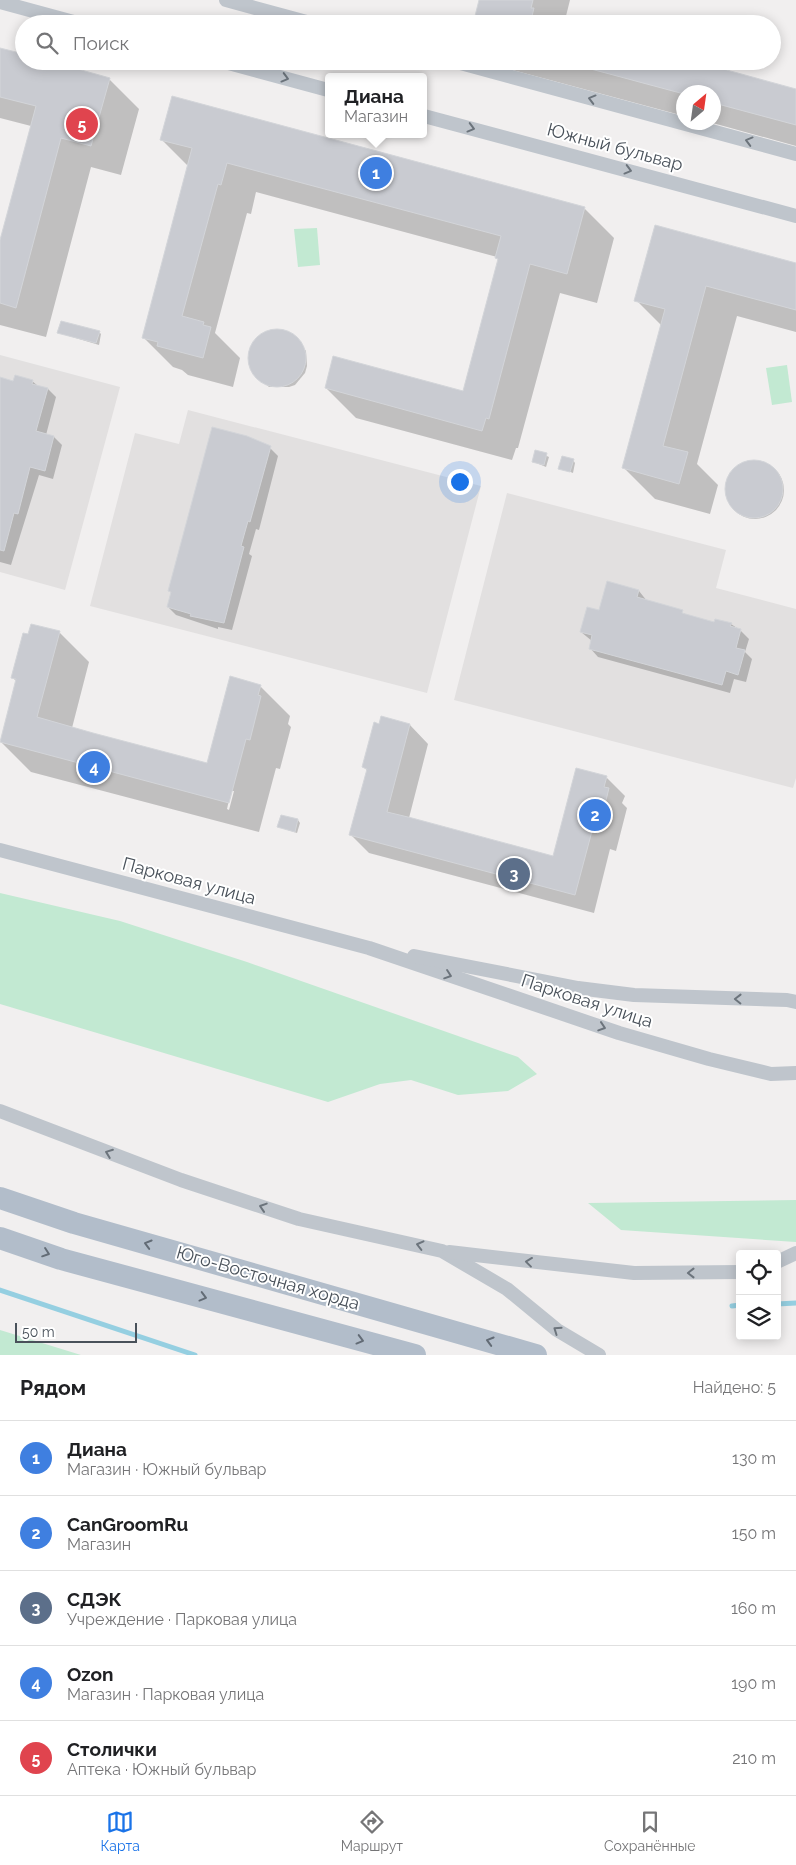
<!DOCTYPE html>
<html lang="ru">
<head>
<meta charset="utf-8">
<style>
	body { margin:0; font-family:Raleway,sans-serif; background:#f2f2f2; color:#202124 }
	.controls { position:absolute; right:15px; bottom:15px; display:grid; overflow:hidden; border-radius:5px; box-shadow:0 2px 12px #0003 }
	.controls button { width:45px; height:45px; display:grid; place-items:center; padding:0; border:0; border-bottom:1px solid #e0e0e0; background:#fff; color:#202124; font:25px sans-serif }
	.compass { position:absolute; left:676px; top:85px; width:45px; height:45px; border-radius:50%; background:#fff; box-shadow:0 2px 12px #0003; rotate:29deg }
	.scale { position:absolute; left:15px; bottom:12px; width:122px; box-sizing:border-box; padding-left:5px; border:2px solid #49515a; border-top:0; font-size:14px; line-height:18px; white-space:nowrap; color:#49515a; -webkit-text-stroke:4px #fff; paint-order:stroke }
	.you { position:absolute; left:459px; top:481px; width:18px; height:18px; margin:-12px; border:4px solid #fff; border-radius:50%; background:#1a73e8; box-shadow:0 0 0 8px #1a73e833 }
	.badge { display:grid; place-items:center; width:32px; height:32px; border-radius:50%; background:#1a73e8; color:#fff; font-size:16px; font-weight:700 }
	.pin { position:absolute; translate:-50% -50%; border:2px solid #fff; box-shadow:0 1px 5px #0006 }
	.popup { position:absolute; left:325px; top:73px; width:102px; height:65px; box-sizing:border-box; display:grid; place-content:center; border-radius:5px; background:#fff; filter:drop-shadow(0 1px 4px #0005); font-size:16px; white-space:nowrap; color:#757577 }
	.popup b { font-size:19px; color:#202124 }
	.popup::after { content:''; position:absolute; left:50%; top:100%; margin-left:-10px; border:10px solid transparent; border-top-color:#fff }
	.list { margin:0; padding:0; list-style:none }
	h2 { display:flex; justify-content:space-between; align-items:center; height:65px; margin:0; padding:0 20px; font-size:21px }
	h2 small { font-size:16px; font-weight:400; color:#757577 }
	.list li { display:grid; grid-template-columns:32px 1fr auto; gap:15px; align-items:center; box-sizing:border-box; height:75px; padding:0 20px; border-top:1px solid #e0e0e0 }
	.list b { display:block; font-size:19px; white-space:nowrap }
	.list p { margin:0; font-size:16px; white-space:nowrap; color:#757577 }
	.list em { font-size:16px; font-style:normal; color:#757577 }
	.icon { flex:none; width:28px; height:28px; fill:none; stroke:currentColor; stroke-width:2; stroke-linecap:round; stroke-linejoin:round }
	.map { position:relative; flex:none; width:796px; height:1355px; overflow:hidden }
	.search { position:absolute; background:#fff; box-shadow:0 2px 12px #0003; left:15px; right:15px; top:15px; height:55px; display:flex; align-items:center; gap:12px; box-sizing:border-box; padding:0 18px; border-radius:28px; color:#757577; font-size:19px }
	.sheet { height:440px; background:#fff }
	nav { display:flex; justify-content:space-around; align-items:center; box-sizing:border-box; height:70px; border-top:1px solid #e0e0e0; background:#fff; font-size:14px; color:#757577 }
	nav a { display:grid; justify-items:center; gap:2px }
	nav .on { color:#1a73e8 }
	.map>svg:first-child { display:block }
	.education { fill:#e2e0e0 }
	.green { fill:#c2e9d2 }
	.shadow { fill:#0003; fill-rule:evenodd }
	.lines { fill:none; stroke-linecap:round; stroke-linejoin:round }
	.stream { stroke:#95cfe1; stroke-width:5 }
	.building { fill:#c9cbd1; stroke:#d3d5d9 }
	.street { stroke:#bfc5cc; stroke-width:14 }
	.primary { stroke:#b2bdca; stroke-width:22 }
	.oneway { stroke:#6c747c }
	.oneway2 { stroke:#636c76 }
	.labels { text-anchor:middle; stroke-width:4; stroke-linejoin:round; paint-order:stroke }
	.street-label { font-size:18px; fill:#49515a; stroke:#fff }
</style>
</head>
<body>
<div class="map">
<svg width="796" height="1355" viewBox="0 0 796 1355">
	<rect width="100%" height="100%" fill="#f1efef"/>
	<g class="education">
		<polygon points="0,355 120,387 65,590 0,572"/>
		<polygon points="188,410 481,486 427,693 90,606 135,433 179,444"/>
		<polygon points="507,493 726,550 716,588 796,609 796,778 793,788 454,700"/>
	</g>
	<g class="green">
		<polygon points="317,228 320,265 298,267 294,229"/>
		<polygon points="787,365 792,402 772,405 766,368"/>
		<polygon points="0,893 120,921 247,962 518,1057 537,1074 508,1091 458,1095 411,1080 380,1084 328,1102 0,1004"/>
		<polygon points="796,1200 796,1242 621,1230 588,1203"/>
		<polygon points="0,1330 81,1355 0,1355"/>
	</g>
	<g class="shadow">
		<polygon points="481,0 570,0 564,24 474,24"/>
		<polygon points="0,49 24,61 109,79 139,109 121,175 91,167 46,337 0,325 0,245 31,126 0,118"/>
		<polygon points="495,61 689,61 796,90 796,146 709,122 714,122 714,92 684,92 684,116 501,67"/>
		<polygon points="161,139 584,208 614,238 597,303 560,293 518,448 516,448 512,460 356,418 326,388 464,393 499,260 497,257 256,192 251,214 247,213 215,333 240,358 233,387 188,375 182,370 173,367 143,337 189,167"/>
		<polygon points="796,264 796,332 737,316 697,464 718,485 710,514 655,499 624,468 662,326 636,300"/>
		<polygon points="280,330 287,332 299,342 306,351 307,366 305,373 295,385 289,387 269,387 251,371 249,355 250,348 259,336 266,332"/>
		<polygon points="99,332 101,334 99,345 59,333"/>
		<polygon points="0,379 14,383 32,381 38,386 48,389 56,397 46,435 54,437 62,445 53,479 39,475 11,565 0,562"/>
		<polygon points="270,448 278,456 259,530 256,529 249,554 252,556 232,630 218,627 218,629 176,615 168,607 172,593 169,591"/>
		<polygon points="536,451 549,457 546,467 534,462"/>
		<polygon points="573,460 575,463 573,473 560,468"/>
		<circle cx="755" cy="490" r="29"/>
		<polygon points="639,591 647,601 715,624 731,624 740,630 749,639 745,652 752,659 746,682 734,679 730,693 598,657 590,648 592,641 581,632 600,612"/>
		<path d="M59,632l30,30 -17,66 136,36 52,-78 30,30 -2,8 3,3 -11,42 -4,-1 -17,64 -228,-60 -30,-30 16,-60 -4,-4zM231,791h3l-5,19 -2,-1z"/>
		<polygon points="382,718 410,725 428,744 409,818 554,857 606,777 625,796 622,803 627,808 616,851 610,849 594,913 369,853 351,835 368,771 363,767"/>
		<polygon points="298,820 300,823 297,833 279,827"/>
	</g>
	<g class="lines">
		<g class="stream">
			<polyline points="0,1290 195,1355"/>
			<polyline points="777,1304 796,1303"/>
			<polyline points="732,1306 740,1305"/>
		</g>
	</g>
	<g class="building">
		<polygon points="479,0 533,0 531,8 534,8 530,24 473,24"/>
		<polygon points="0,48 24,54 24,61 49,61 110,78 91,146 61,138 16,308 0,303 0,240 36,106 0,97"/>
		<polygon points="576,61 694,61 796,89 796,125 714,103 714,92 684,92 684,94 576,65"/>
		<polygon points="172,96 585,207 567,274 530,264 489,419 486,418 482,431 325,388 333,356 463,391 498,259 495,258 501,236 227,163 221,185 218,184 182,316 204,322 203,325 211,327 203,358 157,346 158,342 142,338 192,148 160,140"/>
		<polygon points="655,225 796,263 796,310 706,286 663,446 688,452 679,484 622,468 665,309 634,301"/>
		<polygon points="61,321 100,331 96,343 57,333"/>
		<circle cx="277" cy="358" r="29"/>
		<polygon points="15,375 33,380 32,384 48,388 36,431 54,436 45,471 30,467 18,514 14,513 4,551 0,550 0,377 13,381"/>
		<polygon points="212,427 247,436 271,446 250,522 248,521 241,546 244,547 224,623 190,616 191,614 167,607 171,592 168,591"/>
		<polygon points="535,450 547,453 544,465 532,462"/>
		<polygon points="562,456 574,459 570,472 558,469"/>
		<circle cx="754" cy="489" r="29"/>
		<polygon points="607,581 639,590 637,597 683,610 682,613 714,622 715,619 732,623 730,626 741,629 736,648 745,650 738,675 726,671 722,685 589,649 592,635 580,632 587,607 599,610"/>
		<polygon points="31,624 60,631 37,717 93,733 207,763 230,676 261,685 258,695 261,696 250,740 246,739 229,803 0,742 16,679 11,678 23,633 28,634"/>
		<polygon points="381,716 410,724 387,812 412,818 553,856 576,768 607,776 604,787 609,788 598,833 592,831 575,895 349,835 367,769 362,767 374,722 379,724"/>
		<polygon points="281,815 298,819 295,832 277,827"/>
	</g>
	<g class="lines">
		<g class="street">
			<polyline points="226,0 314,24"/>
			<polyline points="0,2 81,24"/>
			<polyline points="221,61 328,90"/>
			<polyline points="453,61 796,154"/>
			<polyline points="424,116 796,216"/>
			<polyline points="0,850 369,948 619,1033 709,1059 771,1074 796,1073"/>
			<polyline points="414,956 578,988 634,995 787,1000 796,1002"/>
			<polyline points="0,1111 181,1180 299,1219 442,1251 507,1289 557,1330 599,1355"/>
			<polyline points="449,1252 634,1273 740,1272"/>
			<polyline points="777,1262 796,1253"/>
		</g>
		<g class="primary">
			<polyline points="0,1198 74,1223 536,1355"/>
			<polyline points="0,1238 61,1259 415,1355"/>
		</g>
	</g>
	<defs><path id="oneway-chevron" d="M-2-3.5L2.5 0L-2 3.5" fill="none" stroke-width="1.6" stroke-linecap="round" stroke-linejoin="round" transform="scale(1.25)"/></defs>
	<g class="oneway">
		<use href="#oneway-chevron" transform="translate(285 78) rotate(15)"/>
		<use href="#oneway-chevron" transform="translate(592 99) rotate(-165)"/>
		<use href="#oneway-chevron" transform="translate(471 128) rotate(15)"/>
		<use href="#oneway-chevron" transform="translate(749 141) rotate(-165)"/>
		<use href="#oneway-chevron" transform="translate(628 170) rotate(15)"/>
		<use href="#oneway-chevron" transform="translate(448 975) rotate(19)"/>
		<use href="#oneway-chevron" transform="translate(738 999) rotate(-179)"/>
		<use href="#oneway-chevron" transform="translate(602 1027) rotate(18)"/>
		<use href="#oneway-chevron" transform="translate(109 1153) rotate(-159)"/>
		<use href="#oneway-chevron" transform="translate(263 1207) rotate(-162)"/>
		<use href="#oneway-chevron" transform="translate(420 1245) rotate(-166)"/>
		<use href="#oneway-chevron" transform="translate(529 1262) rotate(-173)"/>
		<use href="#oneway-chevron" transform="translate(691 1273) rotate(180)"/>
		<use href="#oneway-chevron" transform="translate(557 1330) rotate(-145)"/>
	</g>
	<g class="oneway2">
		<use href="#oneway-chevron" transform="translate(148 1244) rotate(-164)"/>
		<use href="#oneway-chevron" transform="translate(46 1253) rotate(19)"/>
		<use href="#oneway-chevron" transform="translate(203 1297) rotate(15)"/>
		<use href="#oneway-chevron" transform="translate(360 1340) rotate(15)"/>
		<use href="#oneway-chevron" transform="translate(490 1341) rotate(-164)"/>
	</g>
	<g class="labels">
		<g class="street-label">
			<text transform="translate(615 147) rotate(15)" y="6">Южный бульвар</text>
			<text transform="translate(189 881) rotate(15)" y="6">Парковая улица</text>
			<text transform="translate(587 1001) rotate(18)" y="6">Парковая улица</text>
			<text transform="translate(268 1278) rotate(16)" y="6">Юго-Восточная хорда</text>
		</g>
	</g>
</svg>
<div class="controls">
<button><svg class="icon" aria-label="locate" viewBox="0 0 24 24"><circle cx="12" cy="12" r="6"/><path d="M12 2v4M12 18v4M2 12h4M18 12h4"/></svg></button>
<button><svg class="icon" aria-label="layers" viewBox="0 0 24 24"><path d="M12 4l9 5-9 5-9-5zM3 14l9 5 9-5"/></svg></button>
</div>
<svg class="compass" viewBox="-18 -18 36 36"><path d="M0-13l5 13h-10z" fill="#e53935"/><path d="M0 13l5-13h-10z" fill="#757577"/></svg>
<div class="scale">50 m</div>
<div class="you"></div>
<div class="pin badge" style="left:376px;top:173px;background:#3f7fe0">1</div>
<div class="popup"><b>Диана</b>Магазин</div>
<div class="pin badge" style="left:595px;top:815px;background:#3f7fe0">2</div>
<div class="pin badge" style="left:514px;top:874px;background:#5c6f8a">3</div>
<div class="pin badge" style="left:94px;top:767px;background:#3f7fe0">4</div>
<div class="pin badge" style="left:82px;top:124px;background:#e0444e">5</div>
<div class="search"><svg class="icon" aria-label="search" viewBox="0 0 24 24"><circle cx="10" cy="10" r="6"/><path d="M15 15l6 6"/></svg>Поиск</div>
</div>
<section class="sheet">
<h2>Рядом<small>Найдено: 5</small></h2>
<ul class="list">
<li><span class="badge" style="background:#3f7fe0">1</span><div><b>Диана</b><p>Магазин · Южный бульвар</p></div><em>130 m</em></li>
<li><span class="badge" style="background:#3f7fe0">2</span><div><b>CanGroomRu</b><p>Магазин</p></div><em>150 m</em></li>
<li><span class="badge" style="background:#5c6f8a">3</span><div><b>СДЭК</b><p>Учреждение · Парковая улица</p></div><em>160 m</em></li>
<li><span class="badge" style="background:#3f7fe0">4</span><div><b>Ozon</b><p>Магазин · Парковая улица</p></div><em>190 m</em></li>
<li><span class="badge" style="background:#e0444e">5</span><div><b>Столички</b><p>Аптека · Южный бульвар</p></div><em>210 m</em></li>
</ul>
</section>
<nav>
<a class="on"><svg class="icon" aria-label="map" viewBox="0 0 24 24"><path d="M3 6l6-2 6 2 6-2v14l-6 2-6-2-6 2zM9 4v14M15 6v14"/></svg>Карта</a>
<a><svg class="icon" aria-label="directions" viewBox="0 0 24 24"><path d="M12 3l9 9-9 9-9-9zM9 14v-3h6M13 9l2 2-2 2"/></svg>Маршрут</a>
<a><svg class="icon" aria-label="saved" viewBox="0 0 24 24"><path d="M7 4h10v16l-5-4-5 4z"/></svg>Сохранённые</a>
</nav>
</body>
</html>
